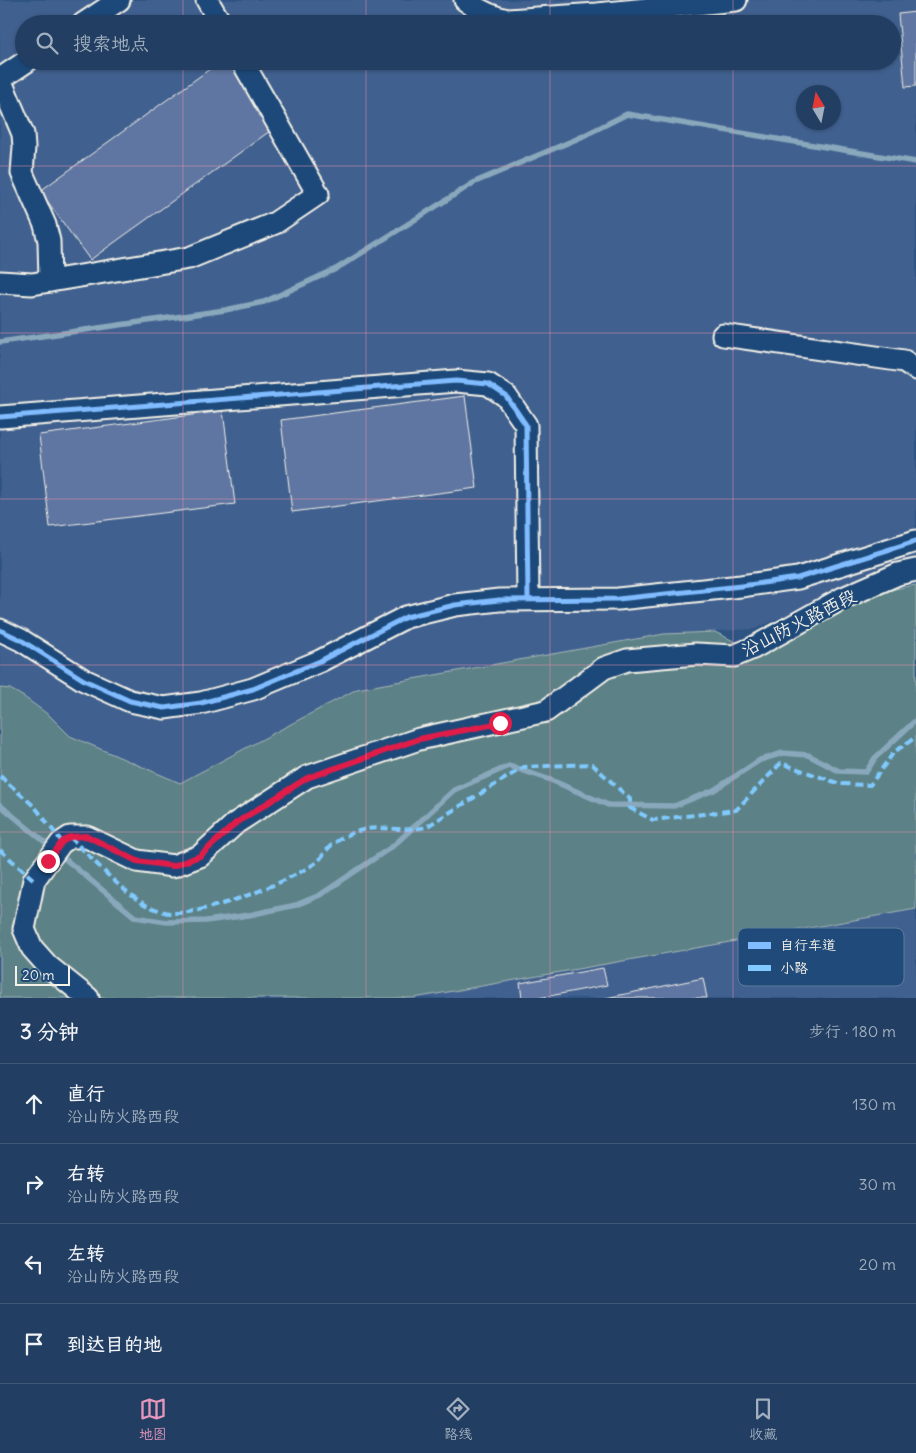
<!DOCTYPE html>
<html lang="zh">
<head>
<meta charset="utf-8">
<style>
	body { margin:0; font-family:Delius,"LXGW WenKai TC",sans-serif; background:#2a4669; color:#f1f3f6 }
	.compass { position:absolute; left:796px; top:85px; width:45px; height:45px; border-radius:50%; background:#223f63; box-shadow:0 1px 4px #0004; rotate:350deg }
	.scale { position:absolute; left:15px; bottom:12px; width:55px; box-sizing:border-box; padding-left:5px; border:2px solid #f4f1e8; border-top:0; font-size:14px; line-height:18px; white-space:nowrap; color:#f4f1e8; -webkit-text-stroke:4px #1f4a7a; paint-order:stroke }
	.stop { position:absolute; width:15px; height:15px; margin:-11px; border:4px solid #e11d48; border-radius:50%; background:#fff }
	.stop.end { background:#e11d48; border-color:#fff; box-shadow:0 1px 5px #0008 }
	.list { margin:0; padding:0; list-style:none }
	h2 { display:flex; justify-content:space-between; align-items:center; height:65px; margin:0; padding:0 20px; font-size:21px }
	h2 small { font-size:16px; font-weight:400; color:#a2afbe }
	.list li { display:grid; grid-template-columns:32px 1fr auto; gap:15px; align-items:center; box-sizing:border-box; height:80px; padding:0 20px; border-top:1px solid #3f5878 }
	.list b { display:block; font-size:19px; white-space:nowrap }
	.list p { margin:0; font-size:16px; white-space:nowrap; color:#a2afbe }
	.list em { font-size:16px; font-style:normal; color:#a2afbe }
	.icon { flex:none; width:28px; height:28px; fill:none; stroke:currentColor; stroke-width:2; stroke-linecap:round; stroke-linejoin:round }
	.map { position:relative; flex:none; width:916px; height:998px; overflow:hidden }
	.search { position:absolute; background:#223f63; box-shadow:0 1px 4px #0004; left:15px; right:15px; top:15px; height:55px; display:flex; align-items:center; gap:12px; box-sizing:border-box; padding:0 18px; border-radius:28px; color:#a2afbe; font-size:19px }
	.sheet { height:385px; background:#223f63 }
	nav { display:flex; justify-content:space-around; align-items:center; box-sizing:border-box; height:70px; border-top:1px solid #3f5878; background:#223f63; font-size:14px; color:#a2afbe }
	nav a { display:grid; justify-items:center; gap:2px }
	nav .on { color:#e797bd }
	.map>svg:first-child { display:block }
	.built { fill:#41618f; fill-rule:evenodd }
	.green { fill:#5c8186; stroke:#a8b9b7 }
	.lines { fill:none; stroke-linecap:round; stroke-linejoin:round }
	.stream { stroke:#89a8bc; stroke-width:5.5 }
	.building { fill:#5f76a2; stroke:#f4f1e8 }
	.minor-casing { stroke:#f4f1e8; stroke-width:25 }
	.minor { stroke:#1f4a7a; stroke-width:21 }
	.quiet { stroke:#80caff; stroke-width:4; stroke-dasharray:8 4; stroke-linecap:butt }
	.cycleway-casing { stroke:#1f4a7a; stroke-width:8 }
	.cycleway { stroke:#80bcff; stroke-width:5 }
	.route { stroke:#e11d48; stroke-width:6 }
	.grid { fill:none; stroke:#de8fa9; stroke-width:1; stroke-opacity:0.55 }
	.labels { text-anchor:middle; stroke-width:4.5; stroke-linejoin:round; paint-order:stroke }
	.street-label { font-size:18px; fill:#f4f1e8; stroke:#1f4a7a }
	.key { fill:#1f4a7a; stroke:#5f7c9b; stroke-width:1 }
	.key-label { font-size:14px; fill:#f4f1e8 }
</style>
</head>
<body>
<div class="map">
<svg width="916" height="998" viewBox="0 0 916 998">
	<rect width="100%" height="100%" fill="#2e5484"/>
	<filter id="ink" filterUnits="userSpaceOnUse"><feTurbulence type="fractalNoise" baseFrequency=".02" numOctaves="2"/><feDisplacementMap in="SourceGraphic" scale="10" xChannelSelector="R" yChannelSelector="G"/><feConvolveMatrix kernelMatrix="1 2 1 2 8 2 1 2 1" color-interpolation-filters="sRGB"/></filter>
	<g filter="url(#ink)">
		<g class="built">
			<path d="M0,0h916v566l-78,26 -83,37 -91,5 -307,55 -177,94 -110,-47 -20,-20 -26,-19 -14,-8 -10,-1zM24,24h868v37h-868zM804,92h30v30h-30z"/>
			<polygon points="916,909 916,998 414,998"/>
		</g>
		<path class="green" d="M916,585v324l-502,89h-414v-310l10,1 14,8 26,19 20,20 110,47 177,-94 307,-55 51,-2 33,16c54,-25 109,-54 168,-63z"/>
		<g class="lines">
			<g class="stream">
				<polyline points="0,342 225,310 264,302 336,269 475,182 579,138 627,114 916,162"/>
				<polyline points="0,805 135,917 167,922 206,921 249,915 296,905 320,895 393,846 454,790 509,766 551,780 608,805 674,806 714,790 760,760 783,753 808,755 839,771 866,772 875,758 916,720"/>
			</g>
		</g>
		<g class="building">
			<polygon points="916,12 916,86 905,87 898,14"/>
			<polygon points="221,61 230,61 277,126 90,260 40,191"/>
			<polygon points="465,396 477,488 292,512 281,420"/>
			<polygon points="223,411 235,504 50,527 39,435"/>
			<polygon points="603,968 607,985 539,998 522,998 520,983"/>
			<polygon points="703,978 707,998 606,998"/>
		</g>
		<g class="lines">
			<defs>
				<g id="minor">
					<polyline points="207,0 221,24"/>
					<path d="M465,0c14,11 26,17 43,20l89,-6 139,-14"/>
					<polyline points="83,24 119,0"/>
					<polyline points="27,61 0,79 23,134 24,147 22,173 45,225 49,241 50,281"/>
					<polyline points="0,282 32,284 189,258 275,223 318,194 242,61"/>
					<polyline points="723,335 904,361 916,369"/>
					<polyline points="0,417 456,381 488,384 506,396 526,425 528,599"/>
					<polyline points="0,630 21,640 84,680 130,701 164,708 201,703 253,689 320,661 406,617 455,605 499,600 618,599 741,586 798,578 916,541"/>
					<polyline points="88,998 48,966 32,948 24,929 34,880 61,843 70,837 87,837 137,861 173,866 200,856 236,823 307,777 419,739 546,711 604,668 627,660 696,654 734,656 753,648 843,598 898,574 916,570"/>
				</g>
			</defs>
			<use href="#minor" class="minor-casing"/>
			<use href="#minor" class="minor"/>
			<g class="quiet">
				<polyline points="0,776 35,807 62,842"/>
				<path d="M70,837c24,23 47,51 76,68 7,3 18,8 25,8 35,2 118,-31 146,-51 4,-3 6,-8 10,-12 4,-6 15,-12 21,-15 29,-14 50,-1 78,-8l98,-60 68,-3 38,35v9l23,12 83,-10 45,-47 59,21 30,1 24,-33 22,-15"/>
				<polyline points="0,850 34,880"/>
			</g>
			<defs>
				<g id="cycleway">
					<polyline points="0,417 456,381 488,384 506,396 526,425 528,599"/>
					<polyline points="0,630 21,640 84,680 130,701 164,708 201,703 253,689 320,661 406,617 455,605 499,600 618,599 741,586 798,578 916,541"/>
				</g>
			</defs>
			<use href="#cycleway" class="cycleway-casing"/>
			<use href="#cycleway" class="cycleway"/>
		</g>
	</g>
	<g class="lines" filter="url(#ink)">
		<polyline class="route" points="48,861 62,842 70,837 87,836 137,861 173,866 200,856 236,823 307,778 419,739 500,723"/>
	</g>
	<path class="grid" d="M183,0v24M366,0v24M550,0v24M733,0v24M183,61v937M366,61v937M550,61v937M733,61v937M0,166h916M0,333h916M0,499h916M0,665h916M0,832h916"/>
	<g class="labels">
		<g class="street-label">
			<text transform="translate(799 623) rotate(-27)" y="6">沿山防火路西段</text>
		</g>
	</g>
	<rect x="738" y="928" width="166" height="58" rx="8" class="key"/>
	<rect x="748" y="942" width="23" height="7" fill="#80bcff"/>
	<rect x="748" y="965" width="23" height="6" fill="#80caff"/>
	<g class="key-label">
		<text x="780" y="950">自行车道</text>
		<text x="780" y="973">小路</text>
	</g>
</svg>
<svg class="compass" viewBox="-18 -18 36 36"><path d="M0-13l5 13h-10z" fill="#e53935"/><path d="M0 13l5-13h-10z" fill="#a2afbe"/></svg>
<div class="scale">20 m</div>
<div class="stop" style="left:500px;top:723px"></div>
<div class="stop end" style="left:48px;top:861px"></div>
<div class="search"><svg class="icon" aria-label="search" viewBox="0 0 24 24"><circle cx="10" cy="10" r="6"/><path d="M15 15l6 6"/></svg>搜索地点</div>
</div>
<section class="sheet">
<h2>3 分钟<small>步行 · 180 m</small></h2>
<ul class="list">
<li><svg class="icon" aria-label="ahead" viewBox="0 0 24 24"><path d="M12 20V5M6 11l6-6 6 6"/></svg><div><b>直行</b><p>沿山防火路西段</p></div><em>130 m</em></li>
<li><svg class="icon" aria-label="right" viewBox="0 0 24 24"><path d="M7 20v-9h11M14 6l5 5-5 5"/></svg><div><b>右转</b><p>沿山防火路西段</p></div><em>30 m</em></li>
<li><svg class="icon" aria-label="left" viewBox="0 0 24 24"><path d="M17 20v-9H6M10 6l-5 5 5 5"/></svg><div><b>左转</b><p>沿山防火路西段</p></div><em>20 m</em></li>
<li><svg class="icon" aria-label="arrive" viewBox="0 0 24 24"><path d="M6 21V4h12l-3 4 3 4H6"/></svg><div><b>到达目的地</b></div></li>
</ul>
</section>
<nav>
<a class="on"><svg class="icon" aria-label="map" viewBox="0 0 24 24"><path d="M3 6l6-2 6 2 6-2v14l-6 2-6-2-6 2zM9 4v14M15 6v14"/></svg>地图</a>
<a><svg class="icon" aria-label="directions" viewBox="0 0 24 24"><path d="M12 3l9 9-9 9-9-9zM9 14v-3h6M13 9l2 2-2 2"/></svg>路线</a>
<a><svg class="icon" aria-label="saved" viewBox="0 0 24 24"><path d="M7 4h10v16l-5-4-5 4z"/></svg>收藏</a>
</nav>
</body>
</html>
